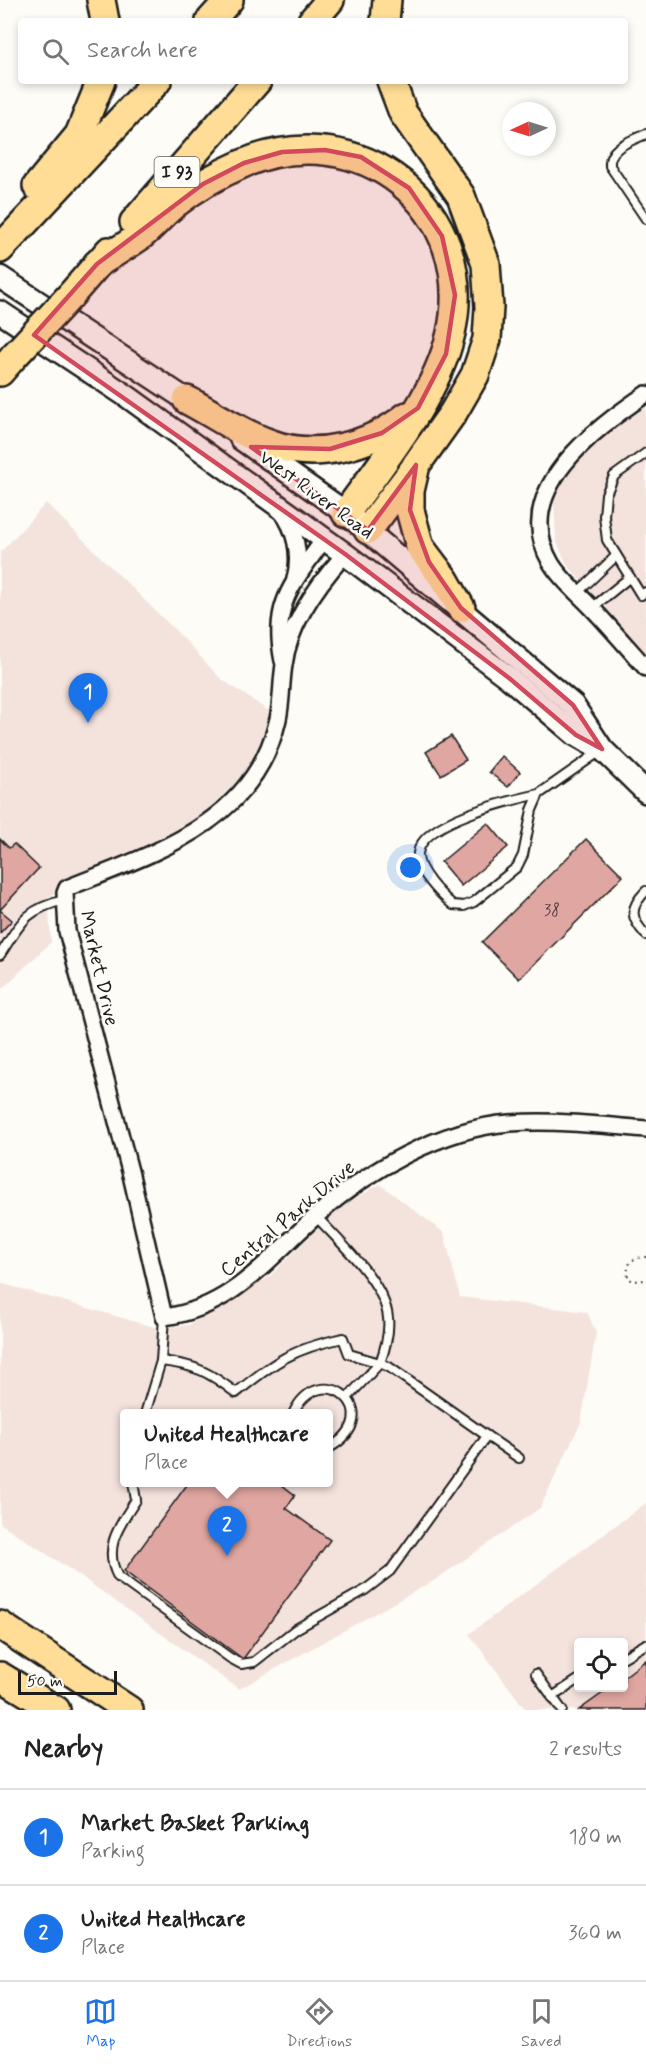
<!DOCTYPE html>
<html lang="en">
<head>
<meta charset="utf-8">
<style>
	body { margin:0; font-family:Mynerve,sans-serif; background:#f2f2f2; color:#222 }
	.controls { position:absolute; right:18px; bottom:18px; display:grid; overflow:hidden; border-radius:6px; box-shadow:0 3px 9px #0003 }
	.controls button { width:54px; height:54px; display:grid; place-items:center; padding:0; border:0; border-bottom:2px solid #e0e0e0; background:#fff; color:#222; font:30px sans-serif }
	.compass { position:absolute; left:502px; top:102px; width:54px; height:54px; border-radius:50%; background:#fff; box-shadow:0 3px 9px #0003; rotate:266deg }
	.scale { position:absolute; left:18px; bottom:15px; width:99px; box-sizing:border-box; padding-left:6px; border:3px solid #1c1c1c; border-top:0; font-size:16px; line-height:21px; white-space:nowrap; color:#1c1c1c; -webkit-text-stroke:4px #fdfcf7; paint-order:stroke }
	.you { position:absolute; left:411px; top:868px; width:21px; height:21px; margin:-15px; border:4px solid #fff; border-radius:50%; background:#1a73e8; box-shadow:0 0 0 9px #1a73e833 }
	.badge { display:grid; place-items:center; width:39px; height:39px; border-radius:50%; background:#1a73e8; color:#fff; font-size:20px; font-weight:700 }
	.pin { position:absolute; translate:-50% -50px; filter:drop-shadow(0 2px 3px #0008) }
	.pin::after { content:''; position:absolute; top:32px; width:21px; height:18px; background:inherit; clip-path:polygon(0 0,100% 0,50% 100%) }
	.popup { position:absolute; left:120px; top:1409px; width:213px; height:78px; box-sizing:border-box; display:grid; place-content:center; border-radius:6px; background:#fff; filter:drop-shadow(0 2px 4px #0005); font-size:20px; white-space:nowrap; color:#767676 }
	.popup b { font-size:22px; color:#222 }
	.popup::after { content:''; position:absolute; left:50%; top:100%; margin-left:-12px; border:12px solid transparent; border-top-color:#fff }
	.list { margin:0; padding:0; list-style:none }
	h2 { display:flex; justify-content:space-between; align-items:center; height:78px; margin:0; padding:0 24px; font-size:26px }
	h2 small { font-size:20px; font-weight:400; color:#767676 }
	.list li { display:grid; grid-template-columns:39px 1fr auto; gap:18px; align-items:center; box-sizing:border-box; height:96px; padding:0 24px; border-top:2px solid #e0e0e0 }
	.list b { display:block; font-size:22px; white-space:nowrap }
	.list p { margin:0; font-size:20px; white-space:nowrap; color:#767676 }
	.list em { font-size:20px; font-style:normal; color:#767676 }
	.icon { flex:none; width:33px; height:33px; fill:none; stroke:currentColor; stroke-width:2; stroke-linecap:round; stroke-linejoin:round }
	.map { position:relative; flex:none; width:646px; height:1710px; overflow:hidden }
	.search { position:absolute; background:#fff; box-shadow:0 3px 9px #0003; left:18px; right:18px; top:18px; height:66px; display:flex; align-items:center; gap:15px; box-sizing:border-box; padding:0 21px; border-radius:6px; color:#767676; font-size:22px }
	.sheet { height:270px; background:#fff }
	nav { display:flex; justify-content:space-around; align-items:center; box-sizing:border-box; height:84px; border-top:2px solid #e0e0e0; background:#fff; font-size:16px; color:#767676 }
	nav a { display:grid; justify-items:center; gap:3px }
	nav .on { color:#1a73e8 }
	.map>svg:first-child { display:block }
	.built { fill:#f4e2dd; fill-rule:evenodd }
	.building { fill:#e0a6a1; stroke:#1c1c1c; stroke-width:1.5 }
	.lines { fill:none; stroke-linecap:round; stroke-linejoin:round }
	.lane-casing { stroke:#1c1c1c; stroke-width:12 }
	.street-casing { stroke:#1c1c1c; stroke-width:20 }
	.secondary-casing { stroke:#1c1c1c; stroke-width:26 }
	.highway-casing { stroke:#1c1c1c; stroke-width:32 }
	.path { stroke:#1c1c1c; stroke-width:2; stroke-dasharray:1.5 4.5; stroke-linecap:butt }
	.lane { stroke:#fdfcf7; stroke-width:8 }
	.street { stroke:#fdfcf7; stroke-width:15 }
	.secondary { stroke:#fdfcf7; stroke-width:21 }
	.highway { stroke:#ffdd96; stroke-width:27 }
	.highway-bridge-casing { stroke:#1c1c1c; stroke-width:32; stroke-linecap:butt }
	.highway-bridge { stroke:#ffdd96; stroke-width:27 }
	.marked { fill:#d1495b; fill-opacity:0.2; stroke:#d1495b; stroke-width:4.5; stroke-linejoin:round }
	.labels { text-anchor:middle; stroke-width:5; stroke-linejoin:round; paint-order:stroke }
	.number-label { font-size:16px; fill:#4d3e3d }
	.shield { fill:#fdfcf7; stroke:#605f5e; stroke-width:1.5 }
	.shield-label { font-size:18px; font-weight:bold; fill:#1c1c1c }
	.street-label { font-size:20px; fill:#1c1c1c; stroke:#fdfcf7 }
</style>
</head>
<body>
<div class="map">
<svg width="646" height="1710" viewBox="0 0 646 1710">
	<rect width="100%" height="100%" fill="#fdfcf7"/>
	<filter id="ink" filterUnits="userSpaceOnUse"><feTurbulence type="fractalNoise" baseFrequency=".0167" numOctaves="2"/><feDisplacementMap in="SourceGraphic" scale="12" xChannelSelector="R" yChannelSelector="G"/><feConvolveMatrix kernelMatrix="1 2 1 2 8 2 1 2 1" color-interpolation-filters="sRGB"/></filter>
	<g filter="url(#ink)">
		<g class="built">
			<polygon points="646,400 646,655 567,565 556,540 554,501 563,473"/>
			<polygon points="46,503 183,638 220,678 270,712 264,742 250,767 205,814 48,898 51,942 0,991 0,553"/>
			<path d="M380,1184l64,49 16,64 127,15 9,21 -15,89 -41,86 -105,72 -196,109 -159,-113 -80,-53v-240l157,45 32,-3 80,-48 67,-67zM125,1414h204v68h-204z"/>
			<path d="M646,1503v207h-120l-57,-76zM578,1642h46v46h-46z"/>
		</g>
		<g class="building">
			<polygon points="451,736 466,760 441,775 426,752"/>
			<polygon points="502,756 520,772 508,787 489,772"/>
			<polygon points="488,823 508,847 461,886 441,862"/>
			<polygon points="0,839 9,848 14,844 39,868 0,910 12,920 0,933"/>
			<polygon points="586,839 623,876 519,979 482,942"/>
			<polygon points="189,1482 278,1482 295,1495 286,1508 330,1540 243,1659 124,1571"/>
			<polygon points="646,1660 646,1710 579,1710 610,1688 624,1688 624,1677"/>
		</g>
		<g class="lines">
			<defs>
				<g id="lane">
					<path d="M646,134c-15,7 -38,13 -36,32l36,53"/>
					<polyline points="646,453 614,476 606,494 604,516 607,540 641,595 646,592"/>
					<polyline points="577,593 616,556"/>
					<polyline points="592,608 630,577"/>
					<path d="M539,794c-27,6 -117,27 -121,59 -2,17 23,42 35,52l11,1 10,-4 43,-35 6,-12 9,-45 7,-16 60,-42"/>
					<path d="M646,891c-17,17 -16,27 0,44"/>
					<path d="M0,955c21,-32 24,-45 64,-55"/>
					<path d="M161,1361c35,4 48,11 75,32 39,-32 57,-44 107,-55l6,16 31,9"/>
					<polyline points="348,1397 380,1363"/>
					<polyline points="145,1414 161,1361 164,1317"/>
					<path d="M293,1414c27,-59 98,-1 36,34"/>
					<polyline points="487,1436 519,1458"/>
					<path d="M133,1482l3,18c-16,25 -34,47 -18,77l112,81 11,6 13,-2 42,-33 69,-39 25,-19 97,-135 -98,-69 -9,-4c5,-14 10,-30 8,-45 -3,-36 -49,-76 -72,-102"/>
					<polyline points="624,1657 646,1644"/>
					<polyline points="536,1674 562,1710"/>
					<polyline points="552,1697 578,1680"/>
				</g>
				<g id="street">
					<path d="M646,394c-51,35 -137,97 -95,169 10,17 27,30 40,44 19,20 37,41 55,61"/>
					<path d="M281,511c15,18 20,45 14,68"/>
					<path d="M345,554c-27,30 -56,70 -61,111 -3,18 -2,36 -6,54 -23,104 -124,134 -211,169l-2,5 2,38 64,244 33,142c67,-8 105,-59 152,-101 50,-45 126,-88 194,-93 45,-3 91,2 136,6"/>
					<path d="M283,661c-12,-58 10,-77 41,-122"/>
				</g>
				<g id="secondary">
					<polyline points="0,277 199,408"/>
					<polyline points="0,312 128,397 345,554 509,678 576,735 599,748"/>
					<polyline points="241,439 346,513 573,705 602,749 646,792"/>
				</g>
				<g id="highway">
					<polyline points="101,0 105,21"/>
					<polyline points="210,21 229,0"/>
					<polyline points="312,21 330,0"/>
					<polyline points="385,21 387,0"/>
					<polyline points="391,81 403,113 461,196 486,264 489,307 487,339 475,375 453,413 416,465 410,491 410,510 420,547 445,580 461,608"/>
					<polyline points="37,186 79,135 101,81"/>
					<polyline points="134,222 257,81"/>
					<polyline points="0,249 157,81"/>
					<path d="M97,264c15,-10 31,-19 46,-30 12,-10 21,-22 33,-31 20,-16 43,-29 66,-39 117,-51 237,44 209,169 -14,63 -68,128 -105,180"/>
					<polyline points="70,296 109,251"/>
					<polyline points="0,372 14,356"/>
					<path d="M187,400c27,14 53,33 82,43 46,18 101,3 138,-27"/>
					<polyline points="368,530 414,469"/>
					<polyline points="0,1625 129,1710"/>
					<polyline points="0,1676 56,1710"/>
				</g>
			</defs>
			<use href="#lane" class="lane-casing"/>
			<use href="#street" class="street-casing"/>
			<use href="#secondary" class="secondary-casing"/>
			<use href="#highway" class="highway-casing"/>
			<path class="path" d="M646,1257c-15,0 -20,7 -18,21l5,3 13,-1"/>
			<use href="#lane" class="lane"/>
			<use href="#street" class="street"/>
			<use href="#secondary" class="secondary"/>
			<use href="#highway" class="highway"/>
			<defs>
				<polyline id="highway-bridge" points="14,356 70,296"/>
			</defs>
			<use href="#highway-bridge" class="highway-bridge-casing"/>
			<use href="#highway-bridge" class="highway-bridge"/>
		</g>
	</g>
	<path class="marked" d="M325,150l36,7 48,31 33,48 13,59 -9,59 -28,54 -36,25 -52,16 -79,-2 117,83 48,-65 -6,45 19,52 32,46 112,97 29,44 -26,-14 -67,-57 -164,-124 -311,-219 63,-71 106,-80 41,-21 38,-11z"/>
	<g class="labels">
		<g class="number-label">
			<text x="552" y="915">38</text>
		</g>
		<rect class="shield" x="154.5" y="157" width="45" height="30" rx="4.5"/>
		<g class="shield-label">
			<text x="177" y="178">I 93</text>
		</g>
		<g class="street-label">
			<text transform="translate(317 494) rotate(36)" y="7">West River Road</text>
			<text transform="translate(100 968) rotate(77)" y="7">Market Drive</text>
			<text transform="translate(287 1218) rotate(-40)" y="7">Central Park Drive</text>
		</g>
	</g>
</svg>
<div class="controls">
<button><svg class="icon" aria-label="locate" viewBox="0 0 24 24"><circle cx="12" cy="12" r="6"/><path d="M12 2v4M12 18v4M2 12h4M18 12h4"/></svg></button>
</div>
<svg class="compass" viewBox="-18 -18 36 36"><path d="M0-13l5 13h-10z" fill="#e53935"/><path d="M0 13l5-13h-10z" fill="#767676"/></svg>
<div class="scale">50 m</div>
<div class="you"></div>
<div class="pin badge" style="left:88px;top:723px">1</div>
<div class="pin badge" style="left:227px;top:1556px">2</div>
<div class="popup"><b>United Healthcare</b>Place</div>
<div class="search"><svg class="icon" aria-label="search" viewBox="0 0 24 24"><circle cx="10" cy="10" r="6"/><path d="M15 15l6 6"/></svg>Search here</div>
</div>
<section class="sheet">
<h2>Nearby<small>2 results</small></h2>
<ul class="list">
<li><span class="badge">1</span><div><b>Market Basket Parking</b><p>Parking</p></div><em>180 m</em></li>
<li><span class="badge">2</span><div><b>United Healthcare</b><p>Place</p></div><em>360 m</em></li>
</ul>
</section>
<nav>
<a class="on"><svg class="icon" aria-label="map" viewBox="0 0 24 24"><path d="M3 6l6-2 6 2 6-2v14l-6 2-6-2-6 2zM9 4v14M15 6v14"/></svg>Map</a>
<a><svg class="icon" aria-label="directions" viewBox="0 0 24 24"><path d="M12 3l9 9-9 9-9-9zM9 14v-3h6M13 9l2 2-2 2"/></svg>Directions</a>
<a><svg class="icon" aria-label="saved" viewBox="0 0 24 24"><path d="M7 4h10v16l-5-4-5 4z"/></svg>Saved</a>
</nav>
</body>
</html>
